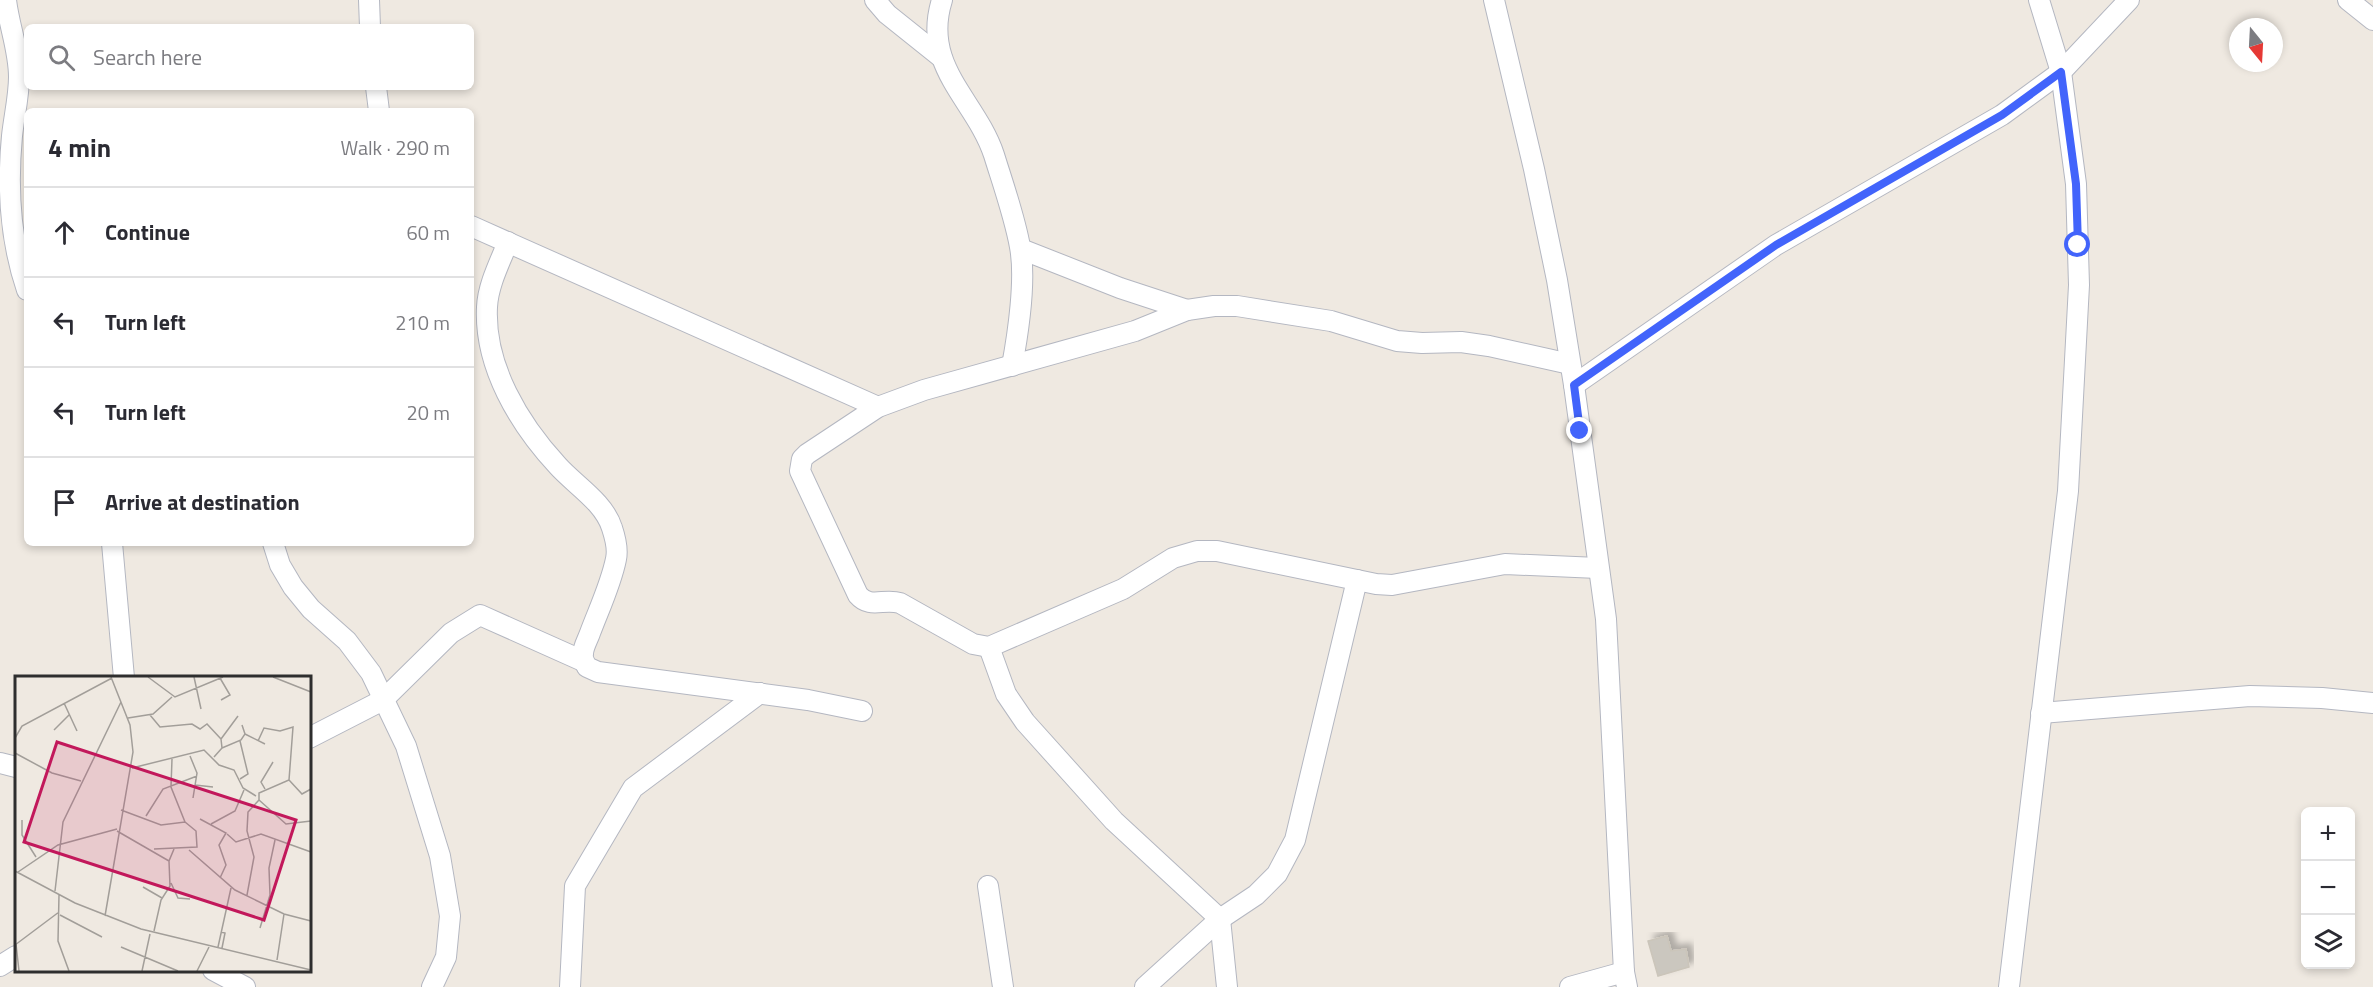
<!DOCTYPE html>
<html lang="en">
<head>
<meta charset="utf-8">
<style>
	body { margin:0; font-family:"Titillium Web",sans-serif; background:#f7f7f7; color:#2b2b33 }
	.controls { position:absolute; right:18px; bottom:18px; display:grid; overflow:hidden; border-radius:9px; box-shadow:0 3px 9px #0003 }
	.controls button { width:54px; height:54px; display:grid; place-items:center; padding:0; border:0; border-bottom:2px solid #e1e1e2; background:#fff; color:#2b2b33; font:30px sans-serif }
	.compass { position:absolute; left:2229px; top:18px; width:54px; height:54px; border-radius:50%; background:#fff; box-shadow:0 3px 9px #0003; rotate:162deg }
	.stop { position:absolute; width:18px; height:18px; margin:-14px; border:4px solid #4264fb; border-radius:50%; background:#fff }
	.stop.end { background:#4264fb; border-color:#fff; box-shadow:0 2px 6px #0008 }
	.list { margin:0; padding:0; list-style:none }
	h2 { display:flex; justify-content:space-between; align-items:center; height:78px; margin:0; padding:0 24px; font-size:26px }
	h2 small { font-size:20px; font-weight:400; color:#7c7c81 }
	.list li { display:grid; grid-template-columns:39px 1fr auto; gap:18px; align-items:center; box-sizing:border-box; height:90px; padding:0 24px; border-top:2px solid #e1e1e2 }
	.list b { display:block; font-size:22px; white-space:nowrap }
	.list em { font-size:20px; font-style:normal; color:#7c7c81 }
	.icon { flex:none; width:33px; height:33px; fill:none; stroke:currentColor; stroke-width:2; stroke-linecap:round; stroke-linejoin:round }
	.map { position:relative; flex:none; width:2373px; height:987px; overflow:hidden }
	.search { position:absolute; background:#fff; box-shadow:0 3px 9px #0003; left:24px; top:24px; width:450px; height:66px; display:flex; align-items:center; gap:15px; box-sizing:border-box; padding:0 21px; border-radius:9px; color:#7c7c81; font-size:22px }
	.panel { position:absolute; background:#fff; box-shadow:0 3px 9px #0003; left:24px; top:108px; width:450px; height:438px; border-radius:9px }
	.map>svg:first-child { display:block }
	.building { fill:#cbc7bf; stroke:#cbc5ba; stroke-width:1.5; filter:url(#shadow) }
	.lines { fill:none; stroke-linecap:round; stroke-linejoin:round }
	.minor-casing { stroke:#b4b7c1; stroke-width:22 }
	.minor { stroke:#fff; stroke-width:20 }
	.route { stroke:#4264fb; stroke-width:8 }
	.inset-road { fill:none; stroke:#a29e99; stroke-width:1.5 }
	.view { fill:#c2185b; fill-opacity:0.15; stroke:#c2185b; stroke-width:3 }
	.inset-edge { fill:none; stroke:#2e2e2e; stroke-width:3 }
</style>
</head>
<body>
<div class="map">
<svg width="2373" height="987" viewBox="0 0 2373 987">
	<defs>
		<filter id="shadow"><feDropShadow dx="5.5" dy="-5.5" stdDeviation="3" flood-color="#0004"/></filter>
	</defs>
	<rect width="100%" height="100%" fill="#efe9e1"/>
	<polygon class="building" points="1667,936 1671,951 1686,949 1689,967 1658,976 1648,941"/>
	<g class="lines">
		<defs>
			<g id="minor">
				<path d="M6,0c3,26 13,50 13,77 0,19 -5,40 -7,59 -5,52 -2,104 15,154"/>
				<polyline points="369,0 370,27"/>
				<polyline points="875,0 887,14 942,58"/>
				<path d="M942,0c-21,67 34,100 52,155 9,29 21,63 26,92 6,32 -2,87 -8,119"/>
				<polyline points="1494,0 1534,169 1557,280 1574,385 1606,619 1624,972 1627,987"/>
				<polyline points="2348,0 2373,20"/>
				<polyline points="376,87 379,111"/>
				<polyline points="471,226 878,407"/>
				<path d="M508,242c-8,20 -20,43 -21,65 -3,59 32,117 71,159 17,19 46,36 54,62 3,9 6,22 4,31 -5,25 -17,50 -26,74 -2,6 -7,14 -7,21 -1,5 2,9 4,13l11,5 210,28 54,11"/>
				<polyline points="1021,249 1120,288 1187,310"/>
				<path d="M1570,364l-81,-18 -28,-4 -39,1 -25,-2 -66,-20 -94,-15h-23l-27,4 -52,21 -211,59 -46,17 -71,47 -5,5 -2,12 58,124c12,14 26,3 42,8l73,41 16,3 134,-58 50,-31 24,-7h20l159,33 16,1 113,-21 93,4"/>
				<polyline points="1574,385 1776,245 2002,115 2061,72 2129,0"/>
				<polyline points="112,543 124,678"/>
				<polyline points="273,543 280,565 293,587 311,609 347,641 371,673 406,746 440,856 450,916 446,957 432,987"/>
				<polyline points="989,647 1006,694 1025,722 1114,821 1220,919 1227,987"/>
				<polyline points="2041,713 2250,696 2322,698 2373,703"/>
				<polyline points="309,738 383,700 451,633 480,615 583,661"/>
				<polyline points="0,763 16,767"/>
				<polyline points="988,886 1003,987"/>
				<polyline points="0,966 16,956"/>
				<polyline points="213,970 245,987"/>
				<polyline points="570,987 575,886 633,788 760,693"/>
				<polyline points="1145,987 1220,919 1256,895 1277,874 1295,840 1357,580"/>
				<polyline points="1570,987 1624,972"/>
				<polyline points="2009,987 2068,491 2079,285 2076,184 2061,72 2039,0"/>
			</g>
		</defs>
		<use href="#minor" class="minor-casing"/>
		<use href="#minor" class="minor"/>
	</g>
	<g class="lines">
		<polyline class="route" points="1580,431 1574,385 1776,245 2002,115 2061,72 2076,184 2078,245"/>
	</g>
	<g transform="translate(15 676)">
		<rect width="296" height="296" fill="#efe9e1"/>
		<path class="inset-road" d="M133,1l27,20 48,-20M179,1l7,32M258,1l38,15M205,2l10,17 -9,5M49,27l13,28M135,39l10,12 32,-3 8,5 7,-5 14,15M113,42l25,-4 19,-17M39,54l15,-15M230,58l20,10M0,62l7,-12 90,-48M225,65l8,33 -8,5M207,72l19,-8 4,-6 -3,-9M0,77l37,20 29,8M175,80l7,17 -4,25M199,81l8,-9 -1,-9 17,-23M157,83l-1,28 14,35M117,92l72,-18 15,15 15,5 9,18 13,8M274,104l13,14 9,-5M180,109l18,2M250,113l-4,-7 12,-20M244,124l27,24 25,-3M106,134l40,15 24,-3 11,9 1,16 -43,2M131,140l17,-27 34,-13M185,143l26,14 -7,12 7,20 -6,13M7,144v15l14,22M196,148l24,-13 9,-21M102,155l52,30M212,158l9,8 25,-8 50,18M174,174l46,40 49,24 27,7M0,195l60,32 66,26 170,41M3,196l40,-27 59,-16M156,207l7,15 12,1M128,211l19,11M40,215l8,-69 58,-120M44,219l-1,46 11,30M232,219l7,-38 -7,-26 1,-19 11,-12v-7l30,-13 4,-53 -13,4 -16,-3 -6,13M45,239l42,22M90,240l28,-164 -3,-27 -19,-48M245,252l10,-33 -1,-27 6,-28M139,255l7,-31 9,-14 -1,-25 5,-12M206,256l4,1 -3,15M1,268l3,27M0,269l44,-33M106,271l57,24M203,271l13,-59M262,284l7,-46M127,295l8,-37M182,295l12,-24"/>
		<path class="view" d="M42,66l239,78 -32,100 -240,-78z"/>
		<rect width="296" height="296" class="inset-edge"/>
	</g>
</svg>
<div class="controls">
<button>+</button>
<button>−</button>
<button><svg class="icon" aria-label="layers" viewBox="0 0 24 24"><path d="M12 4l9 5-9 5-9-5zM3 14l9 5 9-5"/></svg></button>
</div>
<svg class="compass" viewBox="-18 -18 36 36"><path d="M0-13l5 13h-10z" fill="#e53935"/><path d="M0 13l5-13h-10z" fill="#7c7c81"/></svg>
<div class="stop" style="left:2078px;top:245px"></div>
<div class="stop end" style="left:1580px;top:431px"></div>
<div class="search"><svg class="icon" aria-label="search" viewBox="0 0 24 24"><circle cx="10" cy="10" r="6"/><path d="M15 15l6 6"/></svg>Search here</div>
<section class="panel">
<h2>4 min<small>Walk · 290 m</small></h2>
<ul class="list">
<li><svg class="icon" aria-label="ahead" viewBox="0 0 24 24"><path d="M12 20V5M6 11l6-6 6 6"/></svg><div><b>Continue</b></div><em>60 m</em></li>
<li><svg class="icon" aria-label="left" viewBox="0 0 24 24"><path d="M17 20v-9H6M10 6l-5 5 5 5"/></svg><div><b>Turn left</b></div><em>210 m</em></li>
<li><svg class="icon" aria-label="left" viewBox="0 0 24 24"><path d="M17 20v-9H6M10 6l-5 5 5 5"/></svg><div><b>Turn left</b></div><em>20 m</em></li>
<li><svg class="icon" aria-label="arrive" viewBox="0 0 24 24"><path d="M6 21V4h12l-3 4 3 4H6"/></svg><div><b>Arrive at destination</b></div></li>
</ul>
</section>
</div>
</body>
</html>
